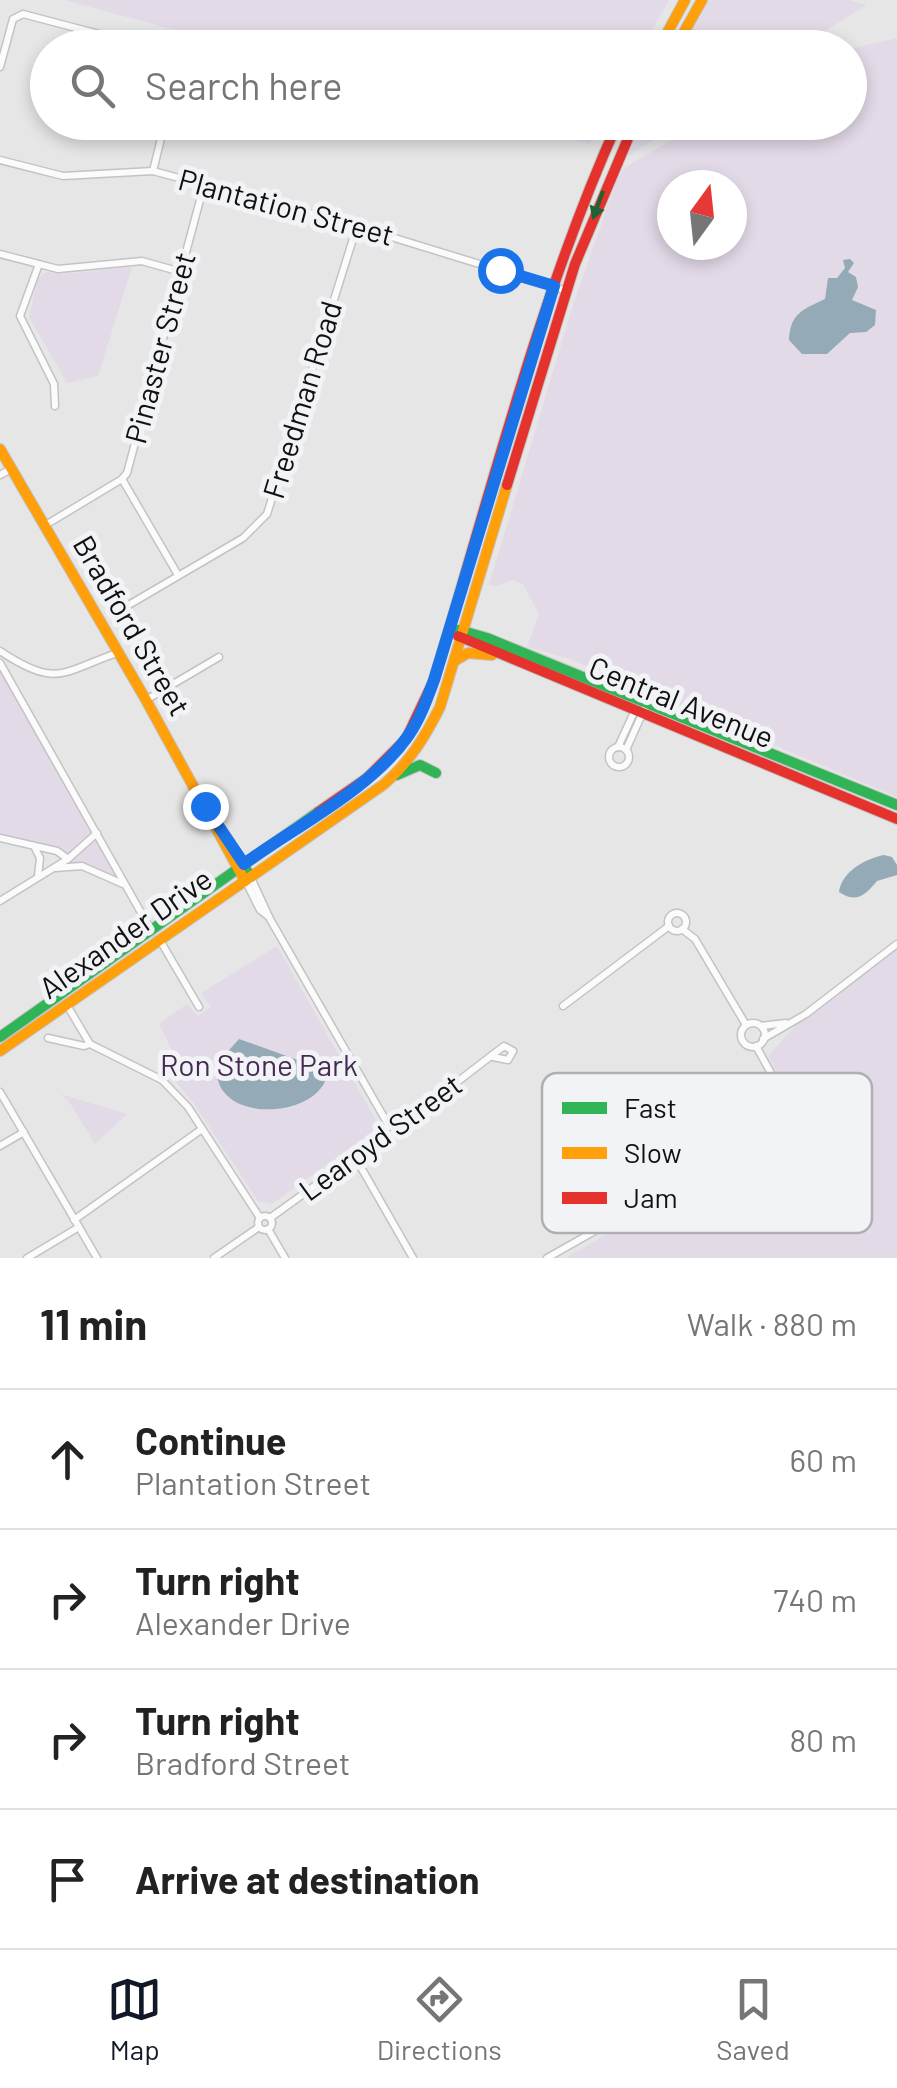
<!DOCTYPE html>
<html lang="en">
<head>
<meta charset="utf-8">
<style>
	body { margin:0; font-family:Barlow,sans-serif; background:#f6f6f6; color:#222 }
	.compass { position:absolute; left:657px; top:170px; width:90px; height:90px; border-radius:50%; background:#fff; box-shadow:0 5px 15px #0003; rotate:15deg }
	.stop { position:absolute; width:30px; height:30px; margin:-22px; border:8px solid #1a73e8; border-radius:50%; background:#fff }
	.stop.end { background:#1a73e8; border-color:#fff; box-shadow:0 2px 10px #0008 }
	.list { margin:0; padding:0; list-style:none }
	h2 { display:flex; justify-content:space-between; align-items:center; height:130px; margin:0; padding:0 40px; font-size:42px }
	h2 small { font-size:32px; font-weight:400; color:#767676 }
	.list li { display:grid; grid-template-columns:65px 1fr auto; gap:30px; align-items:center; box-sizing:border-box; height:140px; padding:0 40px; border-top:2px solid #e0e0e0 }
	.list b { display:block; font-size:38px; white-space:nowrap }
	.list p { margin:0; font-size:32px; white-space:nowrap; color:#767676 }
	.list em { font-size:32px; font-style:normal; color:#767676 }
	.icon { flex:none; width:55px; height:55px; fill:none; stroke:currentColor; stroke-width:2; stroke-linecap:round; stroke-linejoin:round }
	.map { position:relative; flex:none; width:897px; height:1258px; overflow:hidden }
	.search { position:absolute; background:#fff; box-shadow:0 5px 15px #0003; left:30px; right:30px; top:30px; height:110px; display:flex; align-items:center; gap:25px; box-sizing:border-box; padding:0 35px; border-radius:55px; color:#767676; font-size:38px }
	.sheet { height:690px; background:#fff }
	nav { display:flex; justify-content:space-around; align-items:center; box-sizing:border-box; height:140px; border-top:2px solid #e0e0e0; background:#fff; font-size:28px; color:#767676 }
	nav a { display:grid; justify-items:center; gap:5px }
	nav .on { color:#111827 }
	.map>svg:first-child { display:block }
	.green { fill:#e3dae8; fill-rule:evenodd }
	.water { fill:#94aab6 }
	.lines { fill:none; stroke-linecap:round; stroke-linejoin:round }
	.street-casing { stroke:#c3c3c4; stroke-width:9 }
	.fast-casing { stroke:#c3c3c4; stroke-width:12 }
	.slow-casing { stroke:#c3c3c4; stroke-width:12 }
	.jam-casing { stroke:#c3c3c4; stroke-width:12 }
	.street { stroke:#fbfbfb; stroke-width:6 }
	.fast { stroke:#30b455; stroke-width:10 }
	.slow { stroke:#ff9f0a; stroke-width:10 }
	.jam { stroke:#e5322d; stroke-width:10 }
	.oneway { fill:#206234 }
	.route { stroke:#1a73e8; stroke-width:12 }
	.labels { text-anchor:middle; stroke-width:10; stroke-linejoin:round; paint-order:stroke }
	.street-label { font-size:30px; fill:#111112; stroke:#f2f3f6 }
	.park-label { font-size:30px; fill:#452b52; stroke:#f2f3f6 }
	.key { fill:#f2f3f6; stroke:#aeafb2; stroke-width:2.5 }
	.key-label { font-size:28px; fill:#111112 }
</style>
</head>
<body>
<div class="map">
<svg width="897" height="1258" viewBox="0 0 897 1258">
	<rect width="100%" height="100%" fill="#e6e6e7"/>
	<g class="green">
		<polygon points="64,0 669,0 643,47 238,47"/>
		<polygon points="709,0 849,0 867,5 799,47 682,47"/>
		<path d="M897,38v759l-327,-138 -43,-12 12,-33 -16,-30 -10,-4 -17,6 -7,-1 84,-280 44,-126 7,-11 77,-45 149,-1v-73zM672,185h60v60h-60z"/>
		<polygon points="512,123 602,122 602,123 590,144"/>
		<polygon points="641,123 641,122 680,123 626,157"/>
		<polygon points="132,267 98,376 67,383 29,317 38,278 47,272 64,274"/>
		<polygon points="0,663 127,886 82,866 53,868 67,859 57,851 0,838"/>
		<polygon points="277,946 377,1122 375,1130 272,1204 258,1201 193,1102 167,1072 179,1065 159,1024 187,1004 198,1016 211,1007 201,993"/>
		<polygon points="897,946 897,1258 565,1258 794,1127 799,1117 797,1108 768,1056 806,1014"/>
		<polygon points="60,1094 127,1114 95,1144 68,1100"/>
	</g>
	<g class="water">
		<path d="M850,259l4,4 -6,9 8,5 2,10 -6,13 24,10 -1,15 -9,7 -16,1 -23,21h-25l-13,-14c1,-27 15,-31 36,-41l3,-21h9l8,-10 -2,-8z"/>
		<path d="M884,855l8,2 5,8v10l-20,6c-12,14 -20,23 -38,11 3,-20 25,-33 45,-37z"/>
		<path d="M239,1039l81,29 6,11c-12,34 -81,41 -102,13 -4,-4 -5,-10 -7,-14l6,-21z"/>
	</g>
	<g class="lines">
		<defs>
			<g id="street">
				<polyline points="0,67 13,19 23,14 152,48"/>
				<polyline points="0,160 63,176 153,171 346,223 567,291"/>
				<polyline points="153,171 165,122"/>
				<polyline points="0,254 58,269 142,261 181,272"/>
				<polyline points="39,264 20,316 54,384 55,406"/>
				<polyline points="0,475 11,469"/>
				<polyline points="122,479 178,575"/>
				<polyline points="44,526 122,479 127,473 204,185"/>
				<polyline points="115,613 243,538 267,514 357,226"/>
				<path d="M0,651c57,38 62,21 117,2"/>
				<polyline points="0,663 152,932"/>
				<polyline points="146,700 219,657"/>
				<polyline points="618,747 636,708"/>
				<circle cx="619" cy="757" r="10"/>
				<polyline points="626,750 647,703"/>
				<polyline points="0,838 57,851 68,859"/>
				<polyline points="34,846 40,858 38,876"/>
				<polyline points="55,868 82,866 123,884"/>
				<polyline points="251,878 270,919 389,1126"/>
				<polyline points="246,882 260,910 269,917"/>
				<polyline points="0,901 68,859 97,833"/>
				<circle cx="677" cy="922" r="9"/>
				<polyline points="682,929 695,939 746,1025"/>
				<polyline points="161,942 199,1007"/>
				<polyline points="563,1006 669,926"/>
				<polyline points="68,1007 90,1044 162,1080 188,1107 260,1218"/>
				<circle cx="753" cy="1035" r="12"/>
				<polyline points="761,1026 786,1023"/>
				<polyline points="48,1038 84,1046 90,1044"/>
				<polyline points="763,1039 806,1014 897,944"/>
				<polyline points="493,1057 508,1060 513,1051"/>
				<polyline points="0,1092 97,1258"/>
				<polyline points="389,1126 401,1125 504,1046 513,1051"/>
				<polyline points="0,1146 24,1132"/>
				<polyline points="355,1157 413,1258"/>
				<circle cx="265" cy="1223" r="7"/>
				<polyline points="270,1218 377,1141 389,1126"/>
				<polyline points="74,1220 202,1129"/>
				<polyline points="268,1229 285,1258"/>
				<polyline points="27,1258 79,1227"/>
				<polyline points="214,1258 259,1227"/>
				<polyline points="547,1258 786,1123 789,1112 787,1102 756,1046"/>
			</g>
			<g id="fast">
				<polyline points="459,630 487,638 897,805"/>
				<polyline points="397,775 420,765 436,773"/>
				<polyline points="220,829 251,877"/>
				<polyline points="0,1037 318,812"/>
			</g>
			<g id="slow">
				<polyline points="659,48 685,0"/>
				<polyline points="675,48 702,0"/>
				<polyline points="0,449 146,700 245,881"/>
				<polyline points="456,660 468,653 492,655"/>
				<path d="M0,1051l383,-266c26,-22 42,-48 57,-78l67,-222"/>
			</g>
			<g id="jam">
				<polyline points="507,485 575,264 635,122"/>
				<polyline points="458,636 897,819"/>
				<path d="M318,812l49,-34 39,-39 28,-59c56,-185 105,-383 184,-558"/>
			</g>
		</defs>
		<use href="#street" class="street-casing"/>
		<use href="#fast" class="fast-casing"/>
		<use href="#slow" class="slow-casing"/>
		<use href="#jam" class="jam-casing"/>
		<use href="#street" class="street"/>
		<use href="#fast" class="fast"/>
		<use href="#slow" class="slow"/>
		<use href="#jam" class="jam"/>
	</g>
	<defs><path id="oneway-solid" d="M-6-.8H1V-3.2L6.5 0L1 3.2V.8H-6Z" transform="scale(2.5)"/></defs>
	<use class="oneway" href="#oneway-solid" transform="translate(598 205) rotate(110)"/>
	<g class="lines">
		<path class="route" d="M205,806l39,58c52,-38 127,-75 164,-128 12,-17 19,-37 26,-56l120,-394 -54,-16"/>
	</g>
	<g class="labels">
		<g class="street-label">
			<text transform="translate(286 208) rotate(15)" y="10">Plantation Street</text>
			<text transform="translate(161 348) rotate(-75)" y="10">Pinaster Street</text>
			<text transform="translate(303 400) rotate(-73)" y="10">Freedman Road</text>
			<text transform="translate(131 626) rotate(60)" y="10">Bradford Street</text>
			<text transform="translate(681 703) rotate(22)" y="10">Central Avenue</text>
			<text transform="translate(126 934) rotate(-35)" y="10">Alexander Drive</text>
			<text transform="translate(381 1138) rotate(-36)" y="10">Learoyd Street</text>
		</g>
		<g class="park-label">
			<text x="259" y="1076">Ron Stone Park</text>
		</g>
	</g>
	<rect x="542" y="1073" width="330" height="160" rx="15" class="key"/>
	<rect x="562" y="1102" width="45" height="12" fill="#30b455"/>
	<rect x="562" y="1147" width="45" height="12" fill="#ff9f0a"/>
	<rect x="562" y="1192" width="45" height="12" fill="#e5322d"/>
	<g class="key-label">
		<text x="624" y="1118">Fast</text>
		<text x="624" y="1163">Slow</text>
		<text x="624" y="1208">Jam</text>
	</g>
</svg>
<svg class="compass" viewBox="-18 -18 36 36"><path d="M0-13l5 13h-10z" fill="#e53935"/><path d="M0 13l5-13h-10z" fill="#767676"/></svg>
<div class="stop" style="left:500px;top:270px"></div>
<div class="stop end" style="left:205px;top:806px"></div>
<div class="search"><svg class="icon" aria-label="search" viewBox="0 0 24 24"><circle cx="10" cy="10" r="6"/><path d="M15 15l6 6"/></svg>Search here</div>
</div>
<section class="sheet">
<h2>11 min<small>Walk · 880 m</small></h2>
<ul class="list">
<li><svg class="icon" aria-label="ahead" viewBox="0 0 24 24"><path d="M12 20V5M6 11l6-6 6 6"/></svg><div><b>Continue</b><p>Plantation Street</p></div><em>60 m</em></li>
<li><svg class="icon" aria-label="right" viewBox="0 0 24 24"><path d="M7 20v-9h11M14 6l5 5-5 5"/></svg><div><b>Turn right</b><p>Alexander Drive</p></div><em>740 m</em></li>
<li><svg class="icon" aria-label="right" viewBox="0 0 24 24"><path d="M7 20v-9h11M14 6l5 5-5 5"/></svg><div><b>Turn right</b><p>Bradford Street</p></div><em>80 m</em></li>
<li><svg class="icon" aria-label="arrive" viewBox="0 0 24 24"><path d="M6 21V4h12l-3 4 3 4H6"/></svg><div><b>Arrive at destination</b></div></li>
</ul>
</section>
<nav>
<a class="on"><svg class="icon" aria-label="map" viewBox="0 0 24 24"><path d="M3 6l6-2 6 2 6-2v14l-6 2-6-2-6 2zM9 4v14M15 6v14"/></svg>Map</a>
<a><svg class="icon" aria-label="directions" viewBox="0 0 24 24"><path d="M12 3l9 9-9 9-9-9zM9 14v-3h6M13 9l2 2-2 2"/></svg>Directions</a>
<a><svg class="icon" aria-label="saved" viewBox="0 0 24 24"><path d="M7 4h10v16l-5-4-5 4z"/></svg>Saved</a>
</nav>
</body>
</html>
